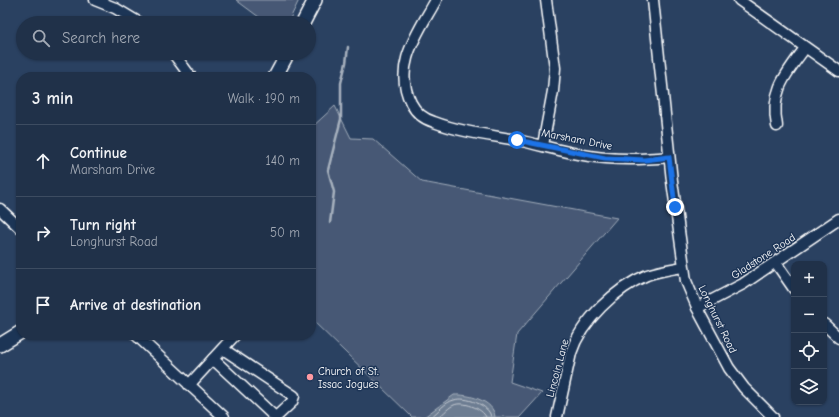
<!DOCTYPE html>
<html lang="en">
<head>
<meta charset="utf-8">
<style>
	body { margin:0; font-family:"Comic Neue",sans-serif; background:#2d3d53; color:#f1f3f6 }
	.controls { position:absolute; right:12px; bottom:12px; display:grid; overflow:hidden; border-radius:8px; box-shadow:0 1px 3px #0004 }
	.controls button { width:36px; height:36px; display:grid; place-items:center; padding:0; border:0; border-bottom:1px solid #3d4c61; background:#203149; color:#f1f3f6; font:20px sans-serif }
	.stop { position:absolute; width:12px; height:12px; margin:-9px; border:3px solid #1a73e8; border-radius:50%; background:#fff }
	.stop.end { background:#1a73e8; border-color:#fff; box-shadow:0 1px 4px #0008 }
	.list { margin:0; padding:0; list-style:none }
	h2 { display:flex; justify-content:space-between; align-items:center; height:52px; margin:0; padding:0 16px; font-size:17px }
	h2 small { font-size:13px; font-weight:400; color:#a2a9b4 }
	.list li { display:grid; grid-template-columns:26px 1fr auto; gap:12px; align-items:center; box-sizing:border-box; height:72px; padding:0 16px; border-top:1px solid #3d4c61 }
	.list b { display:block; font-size:15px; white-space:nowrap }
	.list p { margin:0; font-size:13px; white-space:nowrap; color:#a2a9b4 }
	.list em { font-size:13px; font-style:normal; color:#a2a9b4 }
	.icon { flex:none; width:22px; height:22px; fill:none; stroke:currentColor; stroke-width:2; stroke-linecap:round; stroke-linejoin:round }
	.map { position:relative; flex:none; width:839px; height:417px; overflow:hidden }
	.search { position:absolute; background:#203149; box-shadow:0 1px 3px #0004; left:16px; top:16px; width:300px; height:44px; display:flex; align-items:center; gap:10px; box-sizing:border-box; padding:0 14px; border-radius:22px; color:#a2a9b4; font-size:15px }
	.panel { position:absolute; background:#203149; box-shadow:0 1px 3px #0004; left:16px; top:72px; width:300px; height:268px; border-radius:16px }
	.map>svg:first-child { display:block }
	.green { fill:#465975; stroke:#a2acba }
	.water { fill:#6d7d92; stroke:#a7b1be }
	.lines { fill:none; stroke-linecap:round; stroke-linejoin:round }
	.shore { stroke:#c5cbd3; stroke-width:1 }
	.stream { stroke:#a7b1be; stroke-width:2.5 }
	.minor-casing { stroke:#fff; stroke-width:13 }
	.major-casing { stroke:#fff; stroke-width:16 }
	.minor { stroke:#1d3557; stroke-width:10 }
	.major { stroke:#1d3557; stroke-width:13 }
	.route { stroke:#1a73e8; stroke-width:5 }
	.poi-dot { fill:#ff9aa2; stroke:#1d3557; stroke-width:1.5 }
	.labels { text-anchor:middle; stroke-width:3; stroke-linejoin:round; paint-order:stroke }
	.street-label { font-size:11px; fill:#fff; stroke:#1d3557 }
	.poi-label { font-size:11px; fill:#fff; stroke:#1d3557; text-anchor:start }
</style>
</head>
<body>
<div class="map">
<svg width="839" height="417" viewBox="0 0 839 417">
	<rect width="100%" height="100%" fill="#2a4161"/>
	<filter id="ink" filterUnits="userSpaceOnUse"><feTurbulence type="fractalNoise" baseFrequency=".025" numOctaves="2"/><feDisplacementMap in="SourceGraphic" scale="8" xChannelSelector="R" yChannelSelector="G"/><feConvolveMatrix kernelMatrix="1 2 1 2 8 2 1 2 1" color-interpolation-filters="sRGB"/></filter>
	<g filter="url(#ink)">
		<g class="green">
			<polygon points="236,0 299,0 288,23 267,23"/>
			<polygon points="335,106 351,138 373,139 422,182 617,218 517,334 510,382 542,393 520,417 412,417 311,319 311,128"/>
		</g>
		<path class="water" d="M454,395c13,-1 40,5 41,22h-71z"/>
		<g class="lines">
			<g class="shore">
				<path d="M431,417c7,-5 14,-15 23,-17 11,-4 36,5 37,17"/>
				<path d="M439,417c5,-4 10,-10 15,-12 9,-4 28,3 32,12"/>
			</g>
			<polyline class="stream" points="330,223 334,192 328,170 341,119 341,83 346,63 348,47"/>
			<defs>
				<g id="minor">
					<polyline points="95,0 115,8 140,23"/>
					<path d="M436,0c-18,33 -44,66 -25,103 5,10 13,16 23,19 26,10 55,13 83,18 29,6 59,16 89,18 21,2 42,1 63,-1"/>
					<polyline points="653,0 672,181 686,281 700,314 729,368 744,388 773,417"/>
					<polyline points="739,0 839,71"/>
					<polyline points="173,53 191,77"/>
					<path d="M777,126c-7,-35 9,-52 28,-78"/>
					<polyline points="543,145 553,91 555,68 546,0"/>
					<polyline points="0,209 21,229"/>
					<polyline points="776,263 794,289"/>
					<polyline points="697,308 743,284 839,219"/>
					<polyline points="824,324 839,338"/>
					<polyline points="136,335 224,417"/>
					<polyline points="223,349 294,396 292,402 276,417"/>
					<polyline points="213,359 275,417"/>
					<polyline points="189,385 235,335"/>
					<path d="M557,417l14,-64c10,-32 45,-65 76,-78 11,-4 24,-6 36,-8"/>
				</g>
				<g id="major">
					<polyline points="303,23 315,0"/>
					<polyline points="275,77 288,53"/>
					<polyline points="0,345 21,332"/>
				</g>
			</defs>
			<use href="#minor" class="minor-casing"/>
			<use href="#major" class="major-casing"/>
			<use href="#minor" class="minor"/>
			<use href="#major" class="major"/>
		</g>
	</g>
	<g class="lines" filter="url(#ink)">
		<polyline class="route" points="517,140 605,158 644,160 669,157 675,207"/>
	</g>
	<circle class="poi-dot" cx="310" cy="377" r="4"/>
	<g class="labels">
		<g class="street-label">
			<text transform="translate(577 139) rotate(11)" y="4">Marsham Drive</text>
			<text transform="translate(763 256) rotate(-33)" y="4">Gladstone Road</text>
			<text transform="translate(718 319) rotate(64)" y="4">Longhurst Road</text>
			<text transform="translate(557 368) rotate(-75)" y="4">Lincoln Lane</text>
		</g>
		<g class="poi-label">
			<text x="318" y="375">Church of St.<tspan x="318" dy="13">Issac Jogues</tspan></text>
		</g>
	</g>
</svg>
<div class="controls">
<button>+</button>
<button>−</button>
<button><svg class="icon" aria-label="locate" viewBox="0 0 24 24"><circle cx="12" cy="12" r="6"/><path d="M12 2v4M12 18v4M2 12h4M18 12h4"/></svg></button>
<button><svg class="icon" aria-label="layers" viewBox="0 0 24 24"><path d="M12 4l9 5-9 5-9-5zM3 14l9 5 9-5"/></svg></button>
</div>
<div class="stop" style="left:517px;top:140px"></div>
<div class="stop end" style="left:675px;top:207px"></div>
<div class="search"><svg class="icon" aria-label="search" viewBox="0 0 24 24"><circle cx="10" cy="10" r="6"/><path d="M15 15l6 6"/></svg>Search here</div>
<section class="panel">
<h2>3 min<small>Walk · 190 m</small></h2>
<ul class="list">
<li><svg class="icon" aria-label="ahead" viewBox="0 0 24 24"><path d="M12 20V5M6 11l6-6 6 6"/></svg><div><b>Continue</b><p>Marsham Drive</p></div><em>140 m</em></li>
<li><svg class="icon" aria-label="right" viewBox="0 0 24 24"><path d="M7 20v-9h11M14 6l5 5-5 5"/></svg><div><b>Turn right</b><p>Longhurst Road</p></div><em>50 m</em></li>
<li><svg class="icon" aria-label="arrive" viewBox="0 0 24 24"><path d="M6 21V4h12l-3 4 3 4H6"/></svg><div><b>Arrive at destination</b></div></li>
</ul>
</section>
</div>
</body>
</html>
